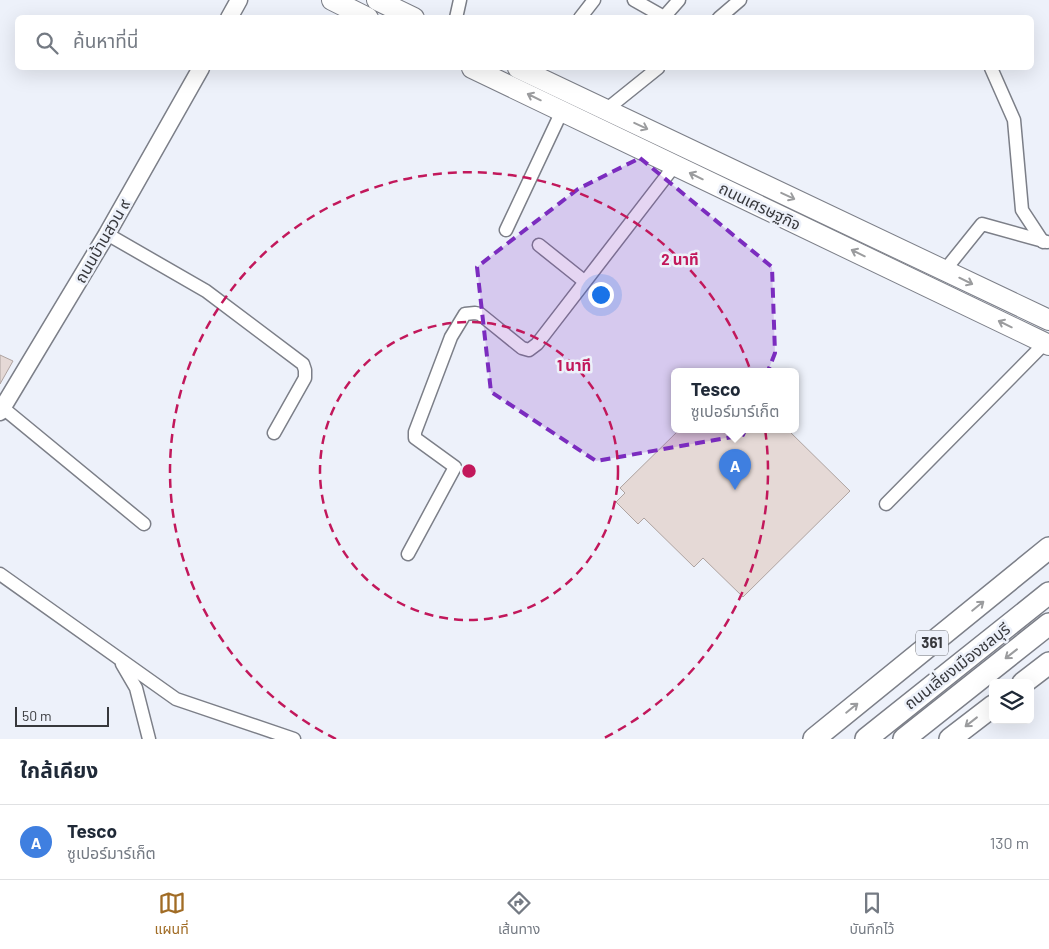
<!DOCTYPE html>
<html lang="th">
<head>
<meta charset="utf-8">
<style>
	body { margin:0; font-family:Barlow,"Noto Sans Thai",sans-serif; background:#f6f6f7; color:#1f2937 }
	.controls { position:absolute; right:15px; bottom:15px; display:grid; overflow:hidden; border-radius:8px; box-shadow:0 5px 20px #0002 }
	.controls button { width:45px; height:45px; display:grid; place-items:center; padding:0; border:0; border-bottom:1px solid #e0e1e3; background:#fff; color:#1f2937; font:25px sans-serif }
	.scale { position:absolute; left:15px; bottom:12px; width:94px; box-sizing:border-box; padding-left:5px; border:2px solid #37383c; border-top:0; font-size:14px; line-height:18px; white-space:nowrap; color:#37383c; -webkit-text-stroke:4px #edf1fa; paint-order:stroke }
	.you { position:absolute; left:600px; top:294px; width:18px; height:18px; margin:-12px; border:4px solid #fff; border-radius:50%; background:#1a73e8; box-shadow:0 0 0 8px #1a73e833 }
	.badge { display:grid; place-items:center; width:32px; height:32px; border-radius:50%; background:#a16c25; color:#fff; font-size:16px; font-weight:700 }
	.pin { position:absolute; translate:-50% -41px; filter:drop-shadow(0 1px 2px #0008) }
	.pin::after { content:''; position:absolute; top:26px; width:18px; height:15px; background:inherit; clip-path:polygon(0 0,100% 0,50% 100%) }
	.popup { position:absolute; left:671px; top:368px; width:128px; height:65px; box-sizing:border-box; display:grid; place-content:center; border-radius:8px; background:#fff; filter:drop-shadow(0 1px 4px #0005); font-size:16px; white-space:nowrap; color:#747a83 }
	.popup b { font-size:19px; color:#1f2937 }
	.popup::after { content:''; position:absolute; left:50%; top:100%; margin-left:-10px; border:10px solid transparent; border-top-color:#fff }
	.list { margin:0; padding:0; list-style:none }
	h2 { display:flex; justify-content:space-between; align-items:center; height:65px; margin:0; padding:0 20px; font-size:21px }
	h2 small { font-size:16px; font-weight:400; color:#747a83 }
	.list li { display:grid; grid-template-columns:32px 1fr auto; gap:15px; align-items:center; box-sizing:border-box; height:75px; padding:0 20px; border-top:1px solid #e0e1e3 }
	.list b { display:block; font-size:19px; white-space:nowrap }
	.list p { margin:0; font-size:16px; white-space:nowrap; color:#747a83 }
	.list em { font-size:16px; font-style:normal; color:#747a83 }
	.icon { flex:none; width:28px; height:28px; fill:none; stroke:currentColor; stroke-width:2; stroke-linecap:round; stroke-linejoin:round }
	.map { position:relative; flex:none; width:1049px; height:739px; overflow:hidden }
	.search { position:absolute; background:#fff; box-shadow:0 5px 20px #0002; left:15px; right:15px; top:15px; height:55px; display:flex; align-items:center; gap:12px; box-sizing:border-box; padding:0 18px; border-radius:8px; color:#747a83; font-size:19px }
	.sheet { height:140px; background:#fff }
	nav { display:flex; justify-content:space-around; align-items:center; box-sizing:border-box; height:70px; border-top:1px solid #e0e1e3; background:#fff; font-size:14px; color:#747a83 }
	nav a { display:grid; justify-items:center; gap:2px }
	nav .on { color:#a16c25 }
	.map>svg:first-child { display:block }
	.building { fill:#e5d9d6; stroke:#aea3a0 }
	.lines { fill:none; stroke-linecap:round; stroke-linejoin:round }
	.minor-casing { stroke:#7c7f88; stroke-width:15 }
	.tertiary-casing { stroke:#7c7f88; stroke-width:19 }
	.primary-casing { stroke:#7c7f88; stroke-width:22 }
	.trunk-casing { stroke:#7c7f88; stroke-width:24 }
	.minor { stroke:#fff; stroke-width:12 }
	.tertiary { stroke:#fff; stroke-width:16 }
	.primary { stroke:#fff; stroke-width:20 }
	.trunk { stroke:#fff; stroke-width:21 }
	.oneway { stroke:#9b9c9e }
	.marked { fill:#7b2cbf; fill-opacity:0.2; stroke:#7b2cbf; stroke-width:4; stroke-dasharray:10 6; stroke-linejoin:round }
	.ring { fill:none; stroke:#c2185b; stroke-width:2.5; stroke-dasharray:9 6 }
	.labels { text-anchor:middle; stroke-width:5; stroke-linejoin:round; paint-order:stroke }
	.shield { fill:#edf1fa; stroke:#6e7075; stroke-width:1 }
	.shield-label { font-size:15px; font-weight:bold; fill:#37383c }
	.street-label { font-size:16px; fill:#37383c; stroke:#edf1fa }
	.centre { fill:#c2185b; stroke:#edf1fa; stroke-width:2.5 }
	.ring-label { font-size:15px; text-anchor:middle; font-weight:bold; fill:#c2185b; stroke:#edf1fa; stroke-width:5; stroke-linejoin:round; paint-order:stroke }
</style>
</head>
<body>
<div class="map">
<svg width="1049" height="739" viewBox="0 0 1049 739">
	<rect width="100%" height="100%" fill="#edf1fa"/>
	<g class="building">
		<polygon points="0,355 13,361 0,384"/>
		<polygon points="680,429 787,429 850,491 743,597 703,558 694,567 644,518 638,524 616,502 625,493 620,488"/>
	</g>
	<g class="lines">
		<defs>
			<g id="minor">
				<polyline points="634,0 664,17 679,0"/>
				<polyline points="456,18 460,0"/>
				<polyline points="580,18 594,0"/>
				<polyline points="719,18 740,0"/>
				<polyline points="991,68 1014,120 1022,210 1043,242"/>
				<polyline points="607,109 658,68"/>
				<polyline points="506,230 562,111"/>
				<polyline points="107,234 206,291 303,364 305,370 305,378 274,433"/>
				<polyline points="539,245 584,281"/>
				<polyline points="945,270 982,224 1047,242"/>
				<polyline points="3,408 144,524"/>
				<polyline points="886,504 1045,343"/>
				<polyline points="408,554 455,467 415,438 415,432 451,337 465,314 475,313 480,314 522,348 529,350 537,344 675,165"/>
				<polyline points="0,574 176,699 294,739"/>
				<polyline points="122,664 136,688 149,739"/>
			</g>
			<g id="tertiary">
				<polyline points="229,18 239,0"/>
				<polyline points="0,412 107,234 201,68"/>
			</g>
			<g id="primary">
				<polyline points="332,0 368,18"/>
				<polyline points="377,0 414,18"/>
				<polyline points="472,68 1049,345"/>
				<polyline points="518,68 1049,320"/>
			</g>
			<g id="trunk">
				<polyline points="1023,683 1049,663"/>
				<polyline points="814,739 1049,548"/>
				<polyline points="866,739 1049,593"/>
				<polyline points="904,739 1049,624"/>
				<polyline points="950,739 993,706"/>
			</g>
		</defs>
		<use href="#minor" class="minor-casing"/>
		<use href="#tertiary" class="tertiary-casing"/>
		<use href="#primary" class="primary-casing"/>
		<use href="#trunk" class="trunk-casing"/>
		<use href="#minor" class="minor"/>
		<use href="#tertiary" class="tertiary"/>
		<use href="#primary" class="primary"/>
		<use href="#trunk" class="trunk"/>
	</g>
	<defs><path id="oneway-shaft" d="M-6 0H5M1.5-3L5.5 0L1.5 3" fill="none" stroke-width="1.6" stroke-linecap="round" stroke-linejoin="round" transform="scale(1.25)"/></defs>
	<g class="oneway">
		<use href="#oneway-shaft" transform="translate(534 97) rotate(-154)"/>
		<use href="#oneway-shaft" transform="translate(641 126) rotate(25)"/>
		<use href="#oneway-shaft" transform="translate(696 176) rotate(-154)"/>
		<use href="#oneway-shaft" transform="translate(788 196) rotate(25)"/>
		<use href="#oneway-shaft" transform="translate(858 253) rotate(-154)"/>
		<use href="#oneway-shaft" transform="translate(966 281) rotate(26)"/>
		<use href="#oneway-shaft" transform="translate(1005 324) rotate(-154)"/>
		<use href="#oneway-shaft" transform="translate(978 606) rotate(-39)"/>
		<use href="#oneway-shaft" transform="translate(1011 654) rotate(142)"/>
		<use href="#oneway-shaft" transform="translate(852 708) rotate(-39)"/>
		<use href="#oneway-shaft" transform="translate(971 722) rotate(142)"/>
	</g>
	<path class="marked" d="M640,158l132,109 3,86 -32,82 -147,26 -105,-69 -14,-125 101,-78z"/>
	<g class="ring">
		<circle cx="469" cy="471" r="149"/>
		<path d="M336 739A299 299 0 1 1 602 739"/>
	</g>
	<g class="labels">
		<rect class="shield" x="916" y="630.5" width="32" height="25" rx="4"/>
		<g class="shield-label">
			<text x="932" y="648">361</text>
		</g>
		<g class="street-label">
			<text transform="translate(760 206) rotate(26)" y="6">ถนนเศรษฐกิจ</text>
			<text transform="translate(102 241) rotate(-60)" y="6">ถนนบ้านสวน ๙</text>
			<text transform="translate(957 666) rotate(-38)" y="6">ถนนเลี่ยงเมืองชลบุรี</text>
		</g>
	</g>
	<circle cx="469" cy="471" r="8" class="centre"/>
	<g class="ring-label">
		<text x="680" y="265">2 นาที</text>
		<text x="574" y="371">1 นาที</text>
	</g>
</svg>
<div class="controls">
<button><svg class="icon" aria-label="layers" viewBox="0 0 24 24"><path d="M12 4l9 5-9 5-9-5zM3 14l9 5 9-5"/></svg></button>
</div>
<div class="scale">50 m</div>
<div class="you"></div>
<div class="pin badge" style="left:735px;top:490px;background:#3f7fe0">A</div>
<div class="popup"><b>Tesco</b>ซูเปอร์มาร์เก็ต</div>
<div class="search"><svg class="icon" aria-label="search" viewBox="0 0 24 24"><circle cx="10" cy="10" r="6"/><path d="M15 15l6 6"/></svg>ค้นหาที่นี่</div>
</div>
<section class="sheet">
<h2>ใกล้เคียง<small></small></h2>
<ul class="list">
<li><span class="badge" style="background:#3f7fe0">A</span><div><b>Tesco</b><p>ซูเปอร์มาร์เก็ต</p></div><em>130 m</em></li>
</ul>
</section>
<nav>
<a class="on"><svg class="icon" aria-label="map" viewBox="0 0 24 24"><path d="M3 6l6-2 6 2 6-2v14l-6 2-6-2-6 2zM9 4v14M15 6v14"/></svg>แผนที่</a>
<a><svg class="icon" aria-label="directions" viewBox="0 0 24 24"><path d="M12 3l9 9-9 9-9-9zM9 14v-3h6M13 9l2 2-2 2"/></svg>เส้นทาง</a>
<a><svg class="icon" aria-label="saved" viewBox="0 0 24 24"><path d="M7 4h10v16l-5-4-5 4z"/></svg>บันทึกไว้</a>
</nav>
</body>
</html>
